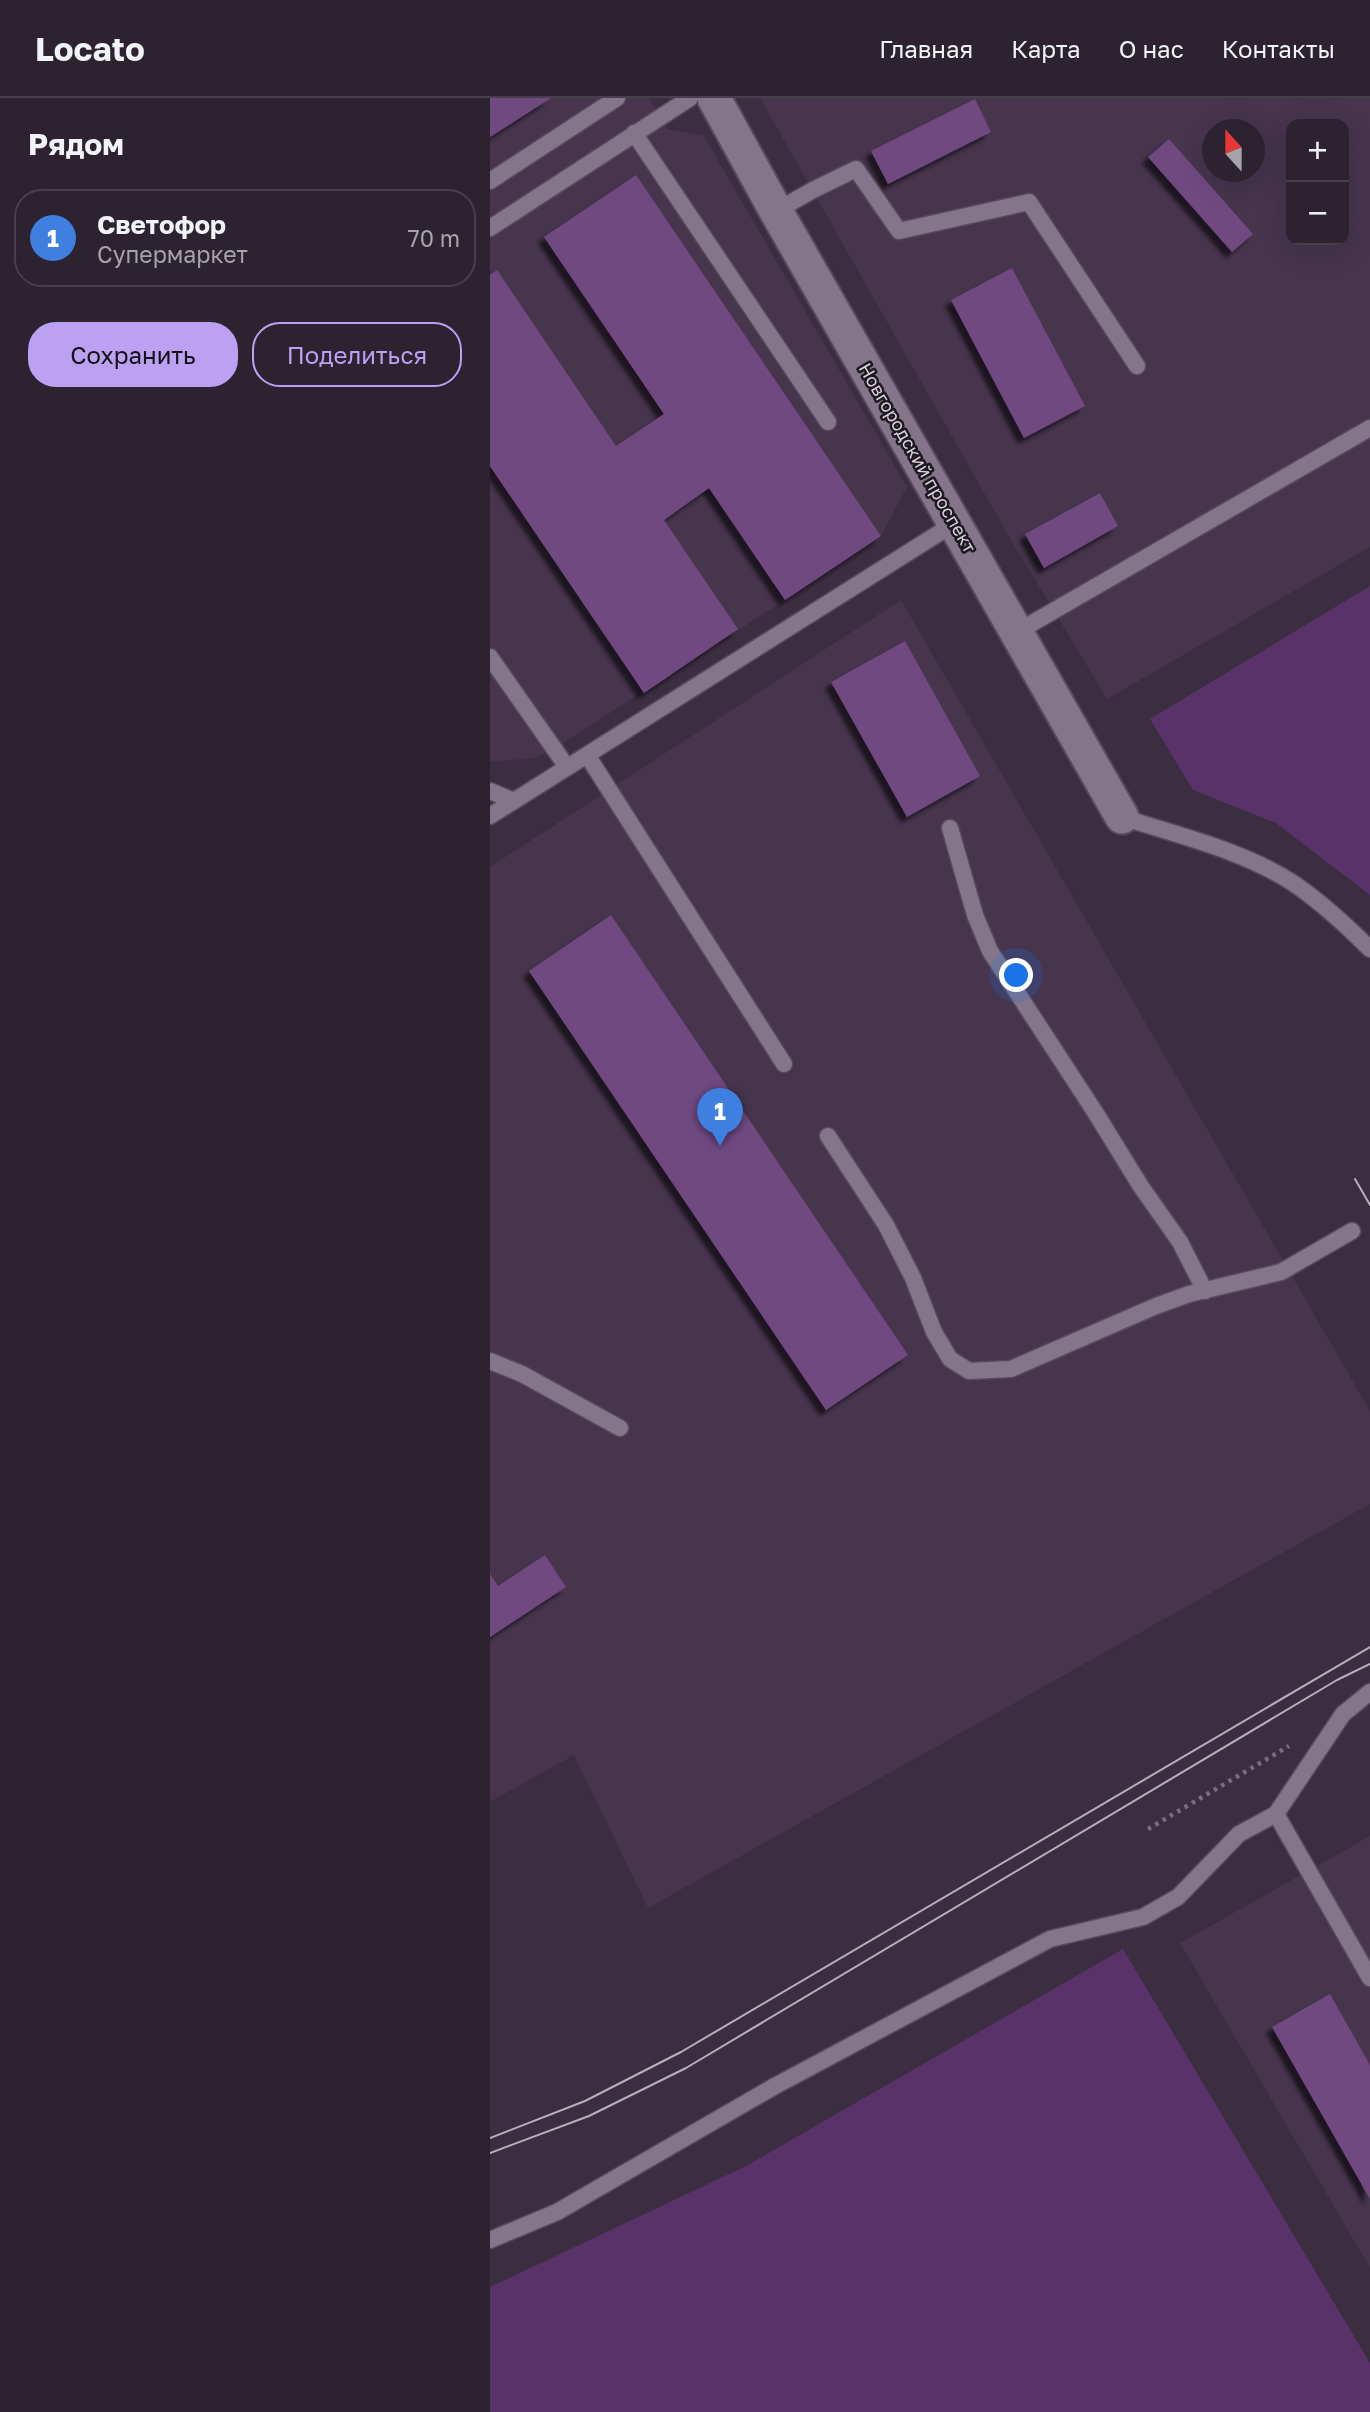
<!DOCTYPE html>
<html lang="ru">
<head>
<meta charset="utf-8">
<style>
	body { margin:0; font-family:"Golos Text",sans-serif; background:#342a38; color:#f1f3f6 }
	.controls { position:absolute; right:21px; top:21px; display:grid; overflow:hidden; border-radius:14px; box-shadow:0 7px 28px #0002 }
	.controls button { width:63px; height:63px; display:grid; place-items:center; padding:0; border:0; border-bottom:2px solid #483f4c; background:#2c2230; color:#f1f3f6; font:35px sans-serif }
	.compass { position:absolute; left:712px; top:21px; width:63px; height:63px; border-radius:50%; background:#2c2230; box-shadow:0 7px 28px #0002; rotate:339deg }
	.you { position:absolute; left:527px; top:878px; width:24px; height:24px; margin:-18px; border:5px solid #fff; border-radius:50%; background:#1a73e8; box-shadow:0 0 0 10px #1a73e833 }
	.badge { display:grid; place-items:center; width:46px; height:46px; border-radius:50%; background:#bca0f2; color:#fff; font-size:23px; font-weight:700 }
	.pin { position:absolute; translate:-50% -58px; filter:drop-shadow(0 2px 4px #0008) }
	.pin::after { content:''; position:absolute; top:37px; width:24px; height:21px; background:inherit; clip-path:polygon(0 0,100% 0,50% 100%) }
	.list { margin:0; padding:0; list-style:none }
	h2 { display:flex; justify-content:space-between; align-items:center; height:91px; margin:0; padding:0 28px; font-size:30px }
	h2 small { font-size:23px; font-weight:400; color:#a6a4ab }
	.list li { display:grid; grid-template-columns:46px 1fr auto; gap:21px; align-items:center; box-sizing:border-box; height:98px; margin:0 14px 14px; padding:0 14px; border:2px solid #483f4c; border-radius:28px }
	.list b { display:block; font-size:26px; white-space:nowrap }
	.list p { margin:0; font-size:23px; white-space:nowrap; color:#a6a4ab }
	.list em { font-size:23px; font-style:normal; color:#a6a4ab }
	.actions { display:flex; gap:14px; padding:21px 28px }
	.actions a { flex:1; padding:16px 0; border:2px solid #bca0f2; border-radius:28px; text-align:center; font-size:24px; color:#bca0f2 }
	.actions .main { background:#bca0f2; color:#111 }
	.map { position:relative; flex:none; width:880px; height:2314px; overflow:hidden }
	header { display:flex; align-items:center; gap:42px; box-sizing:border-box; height:98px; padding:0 35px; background:#2c2230; border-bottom:2px solid #483f4c }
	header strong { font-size:33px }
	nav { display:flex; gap:38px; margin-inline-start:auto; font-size:24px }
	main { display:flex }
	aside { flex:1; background:#2c2230 }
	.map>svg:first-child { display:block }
	.built { fill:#46354d; fill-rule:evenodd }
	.green { fill:#593269 }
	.building { fill:#704880; filter:url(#shadow) }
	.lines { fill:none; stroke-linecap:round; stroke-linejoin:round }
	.lane-casing { stroke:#554b5a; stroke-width:19 }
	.street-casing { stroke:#554b5a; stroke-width:37 }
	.path { stroke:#796e7e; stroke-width:4.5; stroke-dasharray:3.5 5; stroke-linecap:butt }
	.lane { stroke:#84758a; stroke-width:16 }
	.street { stroke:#84758a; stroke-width:33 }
	.tram { stroke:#b8afbc; stroke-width:2 }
	.labels { text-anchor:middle; stroke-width:5; stroke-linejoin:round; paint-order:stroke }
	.street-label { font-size:18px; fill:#dad2de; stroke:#1e1921 }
</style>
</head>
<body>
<header>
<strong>Locato</strong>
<nav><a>Главная</a><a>Карта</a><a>О нас</a><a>Контакты</a></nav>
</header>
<main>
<aside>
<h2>Рядом<small></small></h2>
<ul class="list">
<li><span class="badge" style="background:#3f7fe0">1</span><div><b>Светофор</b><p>Супермаркет</p></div><em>70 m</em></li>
</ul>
<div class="actions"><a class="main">Сохранить</a><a>Поделиться</a></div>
</aside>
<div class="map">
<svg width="880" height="2314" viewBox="0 0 880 2314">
	<defs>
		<filter id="shadow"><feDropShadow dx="-6" dy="6" stdDeviation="2" flood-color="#0009"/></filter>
	</defs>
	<rect width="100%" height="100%" fill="#3b2e40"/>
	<g class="built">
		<polygon points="0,0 159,0 177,31 214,38 417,389 391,438 295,502 64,651 44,660 0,664"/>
		<path d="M270,0h610v449l-263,152 -99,-164zM801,26h53v116h-53zM722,32h42v42h-42z"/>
		<polygon points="411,502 880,1313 880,1406 158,1810 84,1657 0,1704 0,769"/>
		<polygon points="880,1738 880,2170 690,1845"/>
	</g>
	<g class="green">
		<polygon points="880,488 880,797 786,725 703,692 660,621"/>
		<polygon points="633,1851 880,2265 880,2314 0,2314 0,2189 256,2068"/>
	</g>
	<g class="building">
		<polygon points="0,0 61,0 0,39"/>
		<polygon points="485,1 501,34 398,86 381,53"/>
		<polygon points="679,41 763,136 742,154 658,59"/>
		<polygon points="146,77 391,438 295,502 219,390 174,422 248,531 154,595 0,368 0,177 7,172 126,348 174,316 54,139"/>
		<polygon points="522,170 595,308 534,340 461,202"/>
		<polygon points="610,395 628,428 554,470 535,436"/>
		<polygon points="415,543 490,678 417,719 341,584"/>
		<polygon points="121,817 418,1257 336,1312 39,873"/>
		<polygon points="55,1457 76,1489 0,1539 0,1476 8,1488"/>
		<polygon points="840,1896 880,1967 880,2101 782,1929"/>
	</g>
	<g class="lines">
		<defs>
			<g id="lane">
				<polyline points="144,35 338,324"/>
				<polyline points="0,83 127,0"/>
				<polyline points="286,113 323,92 366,71 409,133 539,104 647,268"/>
				<polyline points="0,130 200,0"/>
				<polyline points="527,534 880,330"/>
				<polyline points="0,559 77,669"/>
				<polyline points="97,657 294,966"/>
				<polyline points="0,693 24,703"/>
				<polyline points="0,718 465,425"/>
				<path d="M632,719c57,19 120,33 171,66 28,19 53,42 77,66"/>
				<polyline points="460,730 485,817 500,853 605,1014 650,1087 690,1144 715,1193"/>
				<polyline points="338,1038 396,1127 423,1180 444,1234 460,1261 479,1273 521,1271 666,1208 699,1196 791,1174 862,1133"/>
				<polyline points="0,1263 32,1276 130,1330"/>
				<polyline points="786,1716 853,1616 880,1594"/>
				<polyline points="0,2142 67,2114 285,1988 560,1841 653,1819 688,1799 749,1736 786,1716 880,1880"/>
			</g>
			<polyline id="street" points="224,0 286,113 632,719"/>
		</defs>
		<use href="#lane" class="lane-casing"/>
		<use href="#street" class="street-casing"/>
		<polyline class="path" points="658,1731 799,1648"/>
		<use href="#lane" class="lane"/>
		<use href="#street" class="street"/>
		<g class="tram">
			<polyline points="865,1081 880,1107"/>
			<polyline points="0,2040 95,2003 191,1954 880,1549"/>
			<polyline points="0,2055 99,2018 196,1970 847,1582 880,1566"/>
		</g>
	</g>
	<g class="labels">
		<g class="street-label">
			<text transform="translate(427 360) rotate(60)" y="6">Новгородский проспект</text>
		</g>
	</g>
</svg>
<div class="controls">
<button>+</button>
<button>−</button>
</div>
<svg class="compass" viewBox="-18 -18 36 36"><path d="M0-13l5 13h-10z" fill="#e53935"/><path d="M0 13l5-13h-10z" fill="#a6a4ab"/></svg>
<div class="you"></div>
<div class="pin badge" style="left:230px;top:1048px;background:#3f7fe0">1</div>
</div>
</main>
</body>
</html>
